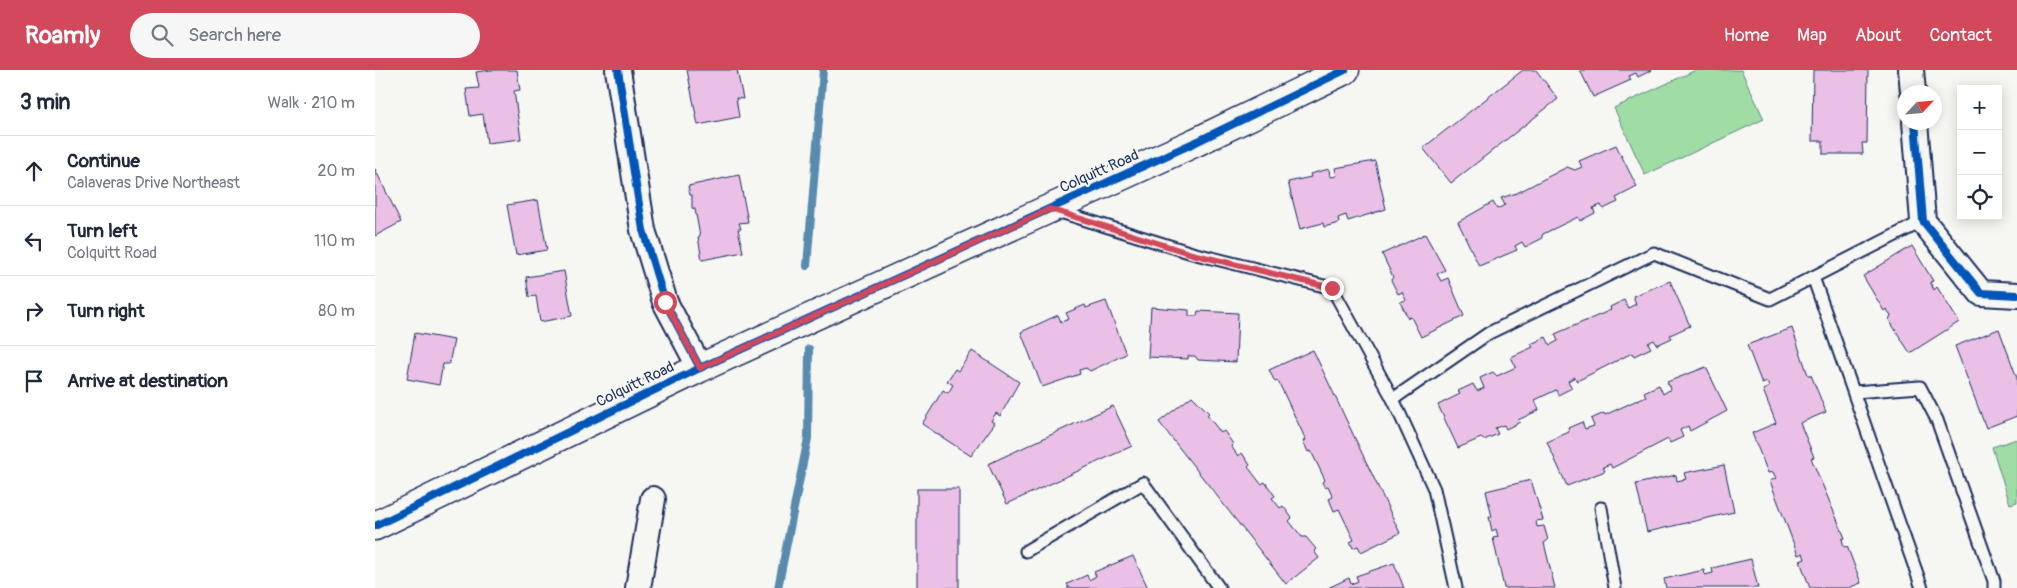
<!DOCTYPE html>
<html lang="en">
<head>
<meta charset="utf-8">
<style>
	body { margin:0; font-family:Pangolin,sans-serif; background:#f6f6f7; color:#1f2937 }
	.controls { position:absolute; right:15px; top:15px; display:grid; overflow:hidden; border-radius:0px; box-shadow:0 2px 12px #0003 }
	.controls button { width:45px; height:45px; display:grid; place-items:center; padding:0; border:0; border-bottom:1px solid #e0e1e3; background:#fff; color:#1f2937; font:25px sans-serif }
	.compass { position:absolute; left:1522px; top:15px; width:45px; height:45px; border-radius:50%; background:#fff; box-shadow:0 2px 12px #0003; rotate:64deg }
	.stop { position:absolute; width:15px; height:15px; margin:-11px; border:4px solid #d1495b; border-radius:50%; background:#fff }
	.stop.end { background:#d1495b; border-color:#fff; box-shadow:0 1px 5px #0008 }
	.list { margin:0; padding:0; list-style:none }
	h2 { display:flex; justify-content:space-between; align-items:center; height:65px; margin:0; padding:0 20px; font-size:21px }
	h2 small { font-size:16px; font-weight:400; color:#747a83 }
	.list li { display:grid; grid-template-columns:32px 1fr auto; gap:15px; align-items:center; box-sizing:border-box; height:70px; padding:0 20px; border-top:1px solid #e0e1e3 }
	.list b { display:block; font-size:19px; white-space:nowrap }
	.list p { margin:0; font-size:16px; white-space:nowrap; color:#747a83 }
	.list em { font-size:16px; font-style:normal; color:#747a83 }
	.icon { flex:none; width:28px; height:28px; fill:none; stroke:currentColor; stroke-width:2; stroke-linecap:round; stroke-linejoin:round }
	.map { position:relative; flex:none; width:1642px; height:518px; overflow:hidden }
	header { display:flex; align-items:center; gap:30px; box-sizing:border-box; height:70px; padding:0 25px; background:#d1495b; color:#fff }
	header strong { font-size:24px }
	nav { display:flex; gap:28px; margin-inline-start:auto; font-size:18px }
	.search { width:350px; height:45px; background:#f6f6f7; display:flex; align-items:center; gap:12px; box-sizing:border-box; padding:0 18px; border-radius:28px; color:#747a83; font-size:19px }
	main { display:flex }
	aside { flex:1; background:#fff }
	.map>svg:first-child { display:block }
	.green { fill:#9fdda5; stroke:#5d8682 }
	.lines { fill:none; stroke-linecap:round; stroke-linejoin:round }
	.stream { stroke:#588bad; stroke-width:8 }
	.building { fill:#eac0e7; stroke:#1b2f5e }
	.service-casing { stroke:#1b2f5e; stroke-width:15 }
	.minor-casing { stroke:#1b2f5e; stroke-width:28 }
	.tertiary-casing { stroke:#1b2f5e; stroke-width:31 }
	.service { stroke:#f6f6f2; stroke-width:11 }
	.minor { stroke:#f6f6f2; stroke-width:24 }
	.tertiary { stroke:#f6f6f2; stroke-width:28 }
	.cycleway-casing { stroke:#f6f6f2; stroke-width:11 }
	.cycleway { stroke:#0057b8; stroke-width:8 }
	.route { stroke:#d1495b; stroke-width:6 }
	.labels { text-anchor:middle; stroke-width:4.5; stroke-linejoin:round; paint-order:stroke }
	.street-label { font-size:15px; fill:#1b2f5e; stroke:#f6f6f2 }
</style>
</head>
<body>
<header>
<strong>Roamly</strong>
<div class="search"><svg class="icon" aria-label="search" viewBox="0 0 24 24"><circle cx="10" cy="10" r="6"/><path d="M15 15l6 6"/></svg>Search here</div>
<nav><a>Home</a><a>Map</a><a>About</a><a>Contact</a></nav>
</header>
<main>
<aside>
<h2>3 min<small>Walk · 210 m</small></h2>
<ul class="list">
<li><svg class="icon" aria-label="ahead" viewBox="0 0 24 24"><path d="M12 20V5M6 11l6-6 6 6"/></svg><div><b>Continue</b><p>Calaveras Drive Northeast</p></div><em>20 m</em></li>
<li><svg class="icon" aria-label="left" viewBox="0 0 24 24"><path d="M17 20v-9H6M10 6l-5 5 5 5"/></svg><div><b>Turn left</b><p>Colquitt Road</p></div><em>110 m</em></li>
<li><svg class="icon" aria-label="right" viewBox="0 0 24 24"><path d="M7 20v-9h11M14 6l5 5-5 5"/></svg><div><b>Turn right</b></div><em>80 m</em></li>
<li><svg class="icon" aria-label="arrive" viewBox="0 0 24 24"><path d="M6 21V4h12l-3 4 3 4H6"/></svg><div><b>Arrive at destination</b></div></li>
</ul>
</aside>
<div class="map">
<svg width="1642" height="518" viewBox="0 0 1642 518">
	<rect width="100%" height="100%" fill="#f6f6f2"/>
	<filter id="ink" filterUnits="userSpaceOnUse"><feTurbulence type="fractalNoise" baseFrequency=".02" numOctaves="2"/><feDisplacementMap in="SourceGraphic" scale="10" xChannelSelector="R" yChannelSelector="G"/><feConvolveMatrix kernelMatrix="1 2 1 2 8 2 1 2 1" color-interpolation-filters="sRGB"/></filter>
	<g filter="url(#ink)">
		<g class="green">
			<polygon points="1321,0 1366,0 1389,49 1270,105 1239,38"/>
			<polygon points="1642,369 1642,432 1635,434 1617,377"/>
		</g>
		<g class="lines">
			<g class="stream">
				<polyline points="432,196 448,0"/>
				<polyline points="403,518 433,368 434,279"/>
			</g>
		</g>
		<g class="building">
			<polygon points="115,0 142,0 145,20 139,21 146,69 112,73 108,44 95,46 91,19 104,18 101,2"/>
			<polygon points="312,0 362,0 368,29 361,28 364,47 323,55"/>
			<polygon points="1148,0 1161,0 1183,29 1076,113 1048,78"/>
			<polygon points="1205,0 1277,0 1263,7 1261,3 1254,6 1256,10 1218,27"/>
			<polygon points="1438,0 1493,0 1492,73 1487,73 1488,84 1448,84 1448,71 1437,71"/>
			<polygon points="1241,75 1262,117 1241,128 1243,132 1228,139 1226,135 1218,138 1220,143 1205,151 1203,147 1168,164 1166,169 1150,177 1147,172 1140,176 1142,180 1104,196 1083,152 1118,132 1122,139 1130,135 1126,128 1142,123 1192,97 1200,100 1207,97 1204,91"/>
			<polygon points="1000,91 1011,139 973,151 971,145 963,148 964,153 949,157 948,153 925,159 913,112 936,107 935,104 954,99 955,107 962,106 960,98"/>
			<polygon points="0,99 26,152 0,166"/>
			<polygon points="364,105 373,152 364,153 366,159 363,159 368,182 327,190 323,167 325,166 320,139 317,138 317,125 315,125 313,116"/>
			<polygon points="163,130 172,180 141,185 132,135"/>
			<polygon points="1050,164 1070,200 1062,204 1066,211 1073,208 1089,246 1046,267 1036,247 1033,248 1025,232 1031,230 1027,222 1023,224 1016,210 1018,207 1007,184"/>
			<polygon points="1537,176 1558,211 1555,212 1559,220 1562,217 1584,252 1535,283 1514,250 1516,245 1511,239 1509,241 1488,206"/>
			<polygon points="189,201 197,246 165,252 161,226 154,227 151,207"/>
			<polygon points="1295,211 1315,256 1295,265 1297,268 1282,275 1279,270 1273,273 1276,278 1259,286 1257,283 1202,311 1200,307 1193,311 1197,318 1183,325 1181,320 1160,330 1164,340 1143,350 1145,352 1131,359 1129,355 1120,358 1123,364 1109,370 1106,368 1083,378 1063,335 1085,324 1083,321 1098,314 1102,321 1109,318 1105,308 1118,302 1122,306 1141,297 1136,287 1158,277 1156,274 1171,267 1175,275 1183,271 1180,264 1236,240 1235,237 1249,230 1253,238 1261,234 1258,226"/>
			<polygon points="731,231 751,284 715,301 711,298 704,300 705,304 667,317 646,262 683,245 686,252 694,249 691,243 710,235 711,238"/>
			<polygon points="776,237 814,240 814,246 822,246 823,241 863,243 861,292 823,290 820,286 813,286 813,289 773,287"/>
			<polygon points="1417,258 1433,305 1436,305 1451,342 1425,353 1439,387 1436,388 1470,468 1467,469 1469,477 1472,476 1486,513 1473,518 1435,518 1425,491 1430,489 1428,483 1423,485 1395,411 1401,408 1398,402 1393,403 1377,363 1401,353 1388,320 1394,317 1392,312 1387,314 1372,275"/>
			<polygon points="1624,259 1642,308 1642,346 1611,358 1580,276"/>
			<polygon points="40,263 79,270 74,294 68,294 64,315 32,309"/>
			<polygon points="938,280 1025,463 986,482 983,476 978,478 975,472 979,470 964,439 959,441 954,429 958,427 953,416 950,418 947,412 950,410 936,381 933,382 928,371 931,370 903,311 900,312 894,300"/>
			<polygon points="597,281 644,312 625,346 621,343 616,351 620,353 596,386 547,354 568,320 573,323 578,315 572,311 580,299 583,301"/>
			<polygon points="1331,297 1352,341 1315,361 1313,356 1305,360 1308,367 1295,373 1293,369 1237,398 1235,394 1228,397 1230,401 1192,416 1172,372 1194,362 1193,358 1207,352 1210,359 1219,356 1216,349 1229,343 1230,345 1271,326 1269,322 1284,315 1288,324 1296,319 1292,312"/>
			<polygon points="817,326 834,343 832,345 846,363 849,361 858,374 856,376 863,386 867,383 875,395 873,397 886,414 890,412 900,426 897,428 905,438 908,436 917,448 914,451 927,467 931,467 941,479 939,481 944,488 911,514 784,352"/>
			<polygon points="738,336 757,376 632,434 613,394"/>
			<polygon points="1349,395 1359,442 1272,462 1261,414 1301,405 1302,411 1311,409 1309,403"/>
			<polygon points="1156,410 1168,450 1161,451 1162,457 1169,456 1173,470 1169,473 1180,518 1129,518 1118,468 1123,467 1121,459 1117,461 1114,447 1117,447 1111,421"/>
			<rect x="542" y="419" width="42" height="99"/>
			<polygon points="758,486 773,518 692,518 694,517 692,514 712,505 714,510 721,506 719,502"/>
			<polygon points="1376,489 1383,518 1291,518 1289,509 1329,500 1330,505 1338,503 1337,498"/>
			<polygon points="1019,493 1029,518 953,518 974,508 976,514 983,511 981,506"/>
		</g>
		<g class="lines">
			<defs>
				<g id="service">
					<polyline points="679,140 817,183 957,218 1018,329 1059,419 1081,518"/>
					<polyline points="1438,207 1547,518"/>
					<polyline points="1479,322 1545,317 1562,350 1619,511 1619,518"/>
					<polyline points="1018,329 1114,263 1279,183 1395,229 1548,151"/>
					<polyline points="1226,438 1240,518"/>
					<polyline points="651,481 768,413 844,518"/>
				</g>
				<g id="minor">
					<polyline points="243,0 268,160 290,232 325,298"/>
					<polyline points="1536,0 1538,22"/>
					<polyline points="1540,52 1548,151 1606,223 1642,225"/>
					<polyline points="263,518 278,429"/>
				</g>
				<polyline id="tertiary" points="0,456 325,298 821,72 970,0"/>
			</defs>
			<use href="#service" class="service-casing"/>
			<use href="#minor" class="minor-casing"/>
			<use href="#tertiary" class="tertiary-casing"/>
			<use href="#service" class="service"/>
			<use href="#minor" class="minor"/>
			<use href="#tertiary" class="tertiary"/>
			<defs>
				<g id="cycleway">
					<polyline points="243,0 268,160 290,232 325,298"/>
					<polyline points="1540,52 1548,151 1606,223 1642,225"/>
					<polyline points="0,456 325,298 821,72 970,0"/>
				</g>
			</defs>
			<use href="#cycleway" class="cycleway-casing"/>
			<use href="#cycleway" class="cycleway"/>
		</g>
	</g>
	<g class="lines" filter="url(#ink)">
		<polyline class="route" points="290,232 325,298 675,139 817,184 957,218"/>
	</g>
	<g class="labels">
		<g class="street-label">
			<text transform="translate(724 101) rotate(-24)" y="5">Colquitt Road</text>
			<text transform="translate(260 314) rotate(-26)" y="5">Colquitt Road</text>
		</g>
	</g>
</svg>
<div class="controls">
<button>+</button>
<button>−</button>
<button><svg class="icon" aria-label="locate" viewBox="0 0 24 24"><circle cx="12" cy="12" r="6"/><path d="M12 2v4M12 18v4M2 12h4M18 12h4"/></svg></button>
</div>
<svg class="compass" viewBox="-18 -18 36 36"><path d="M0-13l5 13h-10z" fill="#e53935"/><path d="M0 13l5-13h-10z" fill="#747a83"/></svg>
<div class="stop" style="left:290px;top:232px"></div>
<div class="stop end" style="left:957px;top:218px"></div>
</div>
</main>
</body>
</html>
